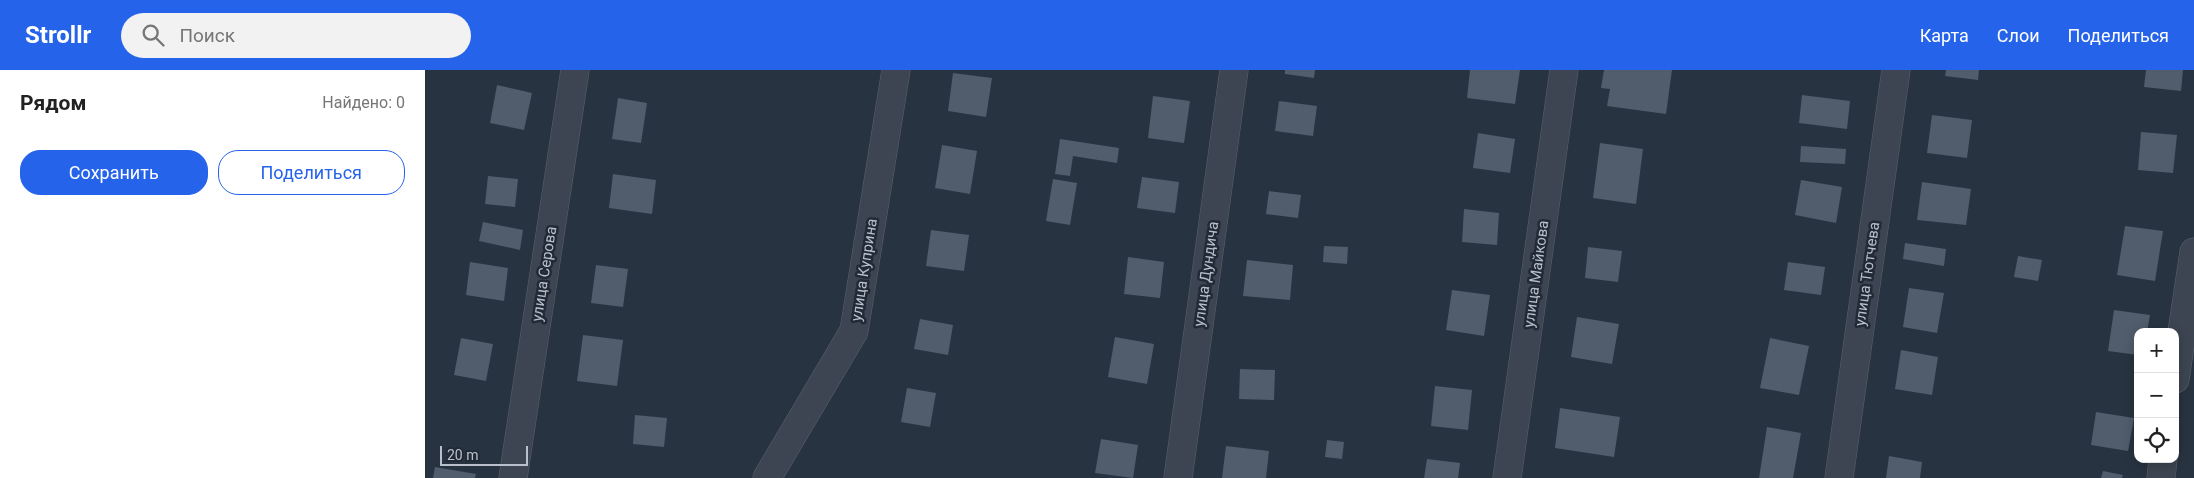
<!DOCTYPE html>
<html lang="ru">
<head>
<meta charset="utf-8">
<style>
	body { margin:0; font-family:Roboto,sans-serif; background:#f2f2f2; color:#222 }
	.controls { position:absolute; right:15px; bottom:15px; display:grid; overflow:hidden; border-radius:10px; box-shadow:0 2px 12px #0003 }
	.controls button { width:45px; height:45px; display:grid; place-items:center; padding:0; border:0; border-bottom:1px solid #e0e0e0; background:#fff; color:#222; font:25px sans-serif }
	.scale { position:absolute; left:15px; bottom:12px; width:88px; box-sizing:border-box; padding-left:5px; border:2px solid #b9c0cb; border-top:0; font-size:14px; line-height:18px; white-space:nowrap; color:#b9c0cb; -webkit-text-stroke:4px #212a36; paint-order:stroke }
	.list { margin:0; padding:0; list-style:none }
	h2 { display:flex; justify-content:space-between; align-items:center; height:65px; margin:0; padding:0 20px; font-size:21px }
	h2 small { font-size:16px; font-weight:400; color:#767676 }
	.actions { display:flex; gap:10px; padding:15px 20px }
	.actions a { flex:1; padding:11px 0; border:1px solid #2563eb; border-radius:20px; text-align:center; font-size:18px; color:#2563eb }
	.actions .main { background:#2563eb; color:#fff }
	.icon { flex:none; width:28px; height:28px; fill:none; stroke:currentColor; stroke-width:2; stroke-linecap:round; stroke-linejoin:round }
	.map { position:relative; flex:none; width:1769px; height:408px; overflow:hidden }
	header { display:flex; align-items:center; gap:30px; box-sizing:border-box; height:70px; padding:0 25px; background:#2563eb; color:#fff }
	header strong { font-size:24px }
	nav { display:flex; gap:28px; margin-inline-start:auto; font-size:18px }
	.search { width:350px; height:45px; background:#f2f2f2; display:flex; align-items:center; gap:12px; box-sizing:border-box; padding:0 18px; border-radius:28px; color:#767676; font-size:19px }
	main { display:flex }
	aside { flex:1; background:#fff }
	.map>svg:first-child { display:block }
	.building { fill:#515c6c }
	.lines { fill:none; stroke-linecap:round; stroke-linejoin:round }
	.minor-casing { stroke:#5a636e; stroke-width:29 }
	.minor { stroke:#3c4551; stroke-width:28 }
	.labels { text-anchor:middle; stroke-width:5; stroke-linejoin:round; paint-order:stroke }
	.street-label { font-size:15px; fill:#b9c0cb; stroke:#212a36 }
</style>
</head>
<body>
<header>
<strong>Strollr</strong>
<div class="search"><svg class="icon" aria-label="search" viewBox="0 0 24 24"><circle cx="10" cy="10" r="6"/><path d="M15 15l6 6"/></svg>Поиск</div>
<nav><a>Карта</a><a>Слои</a><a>Поделиться</a></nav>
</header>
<main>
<aside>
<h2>Рядом<small>Найдено: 0</small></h2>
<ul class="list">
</ul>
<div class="actions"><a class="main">Сохранить</a><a>Поделиться</a></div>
</aside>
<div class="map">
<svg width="1769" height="408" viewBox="0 0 1769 408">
	<rect width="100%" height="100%" fill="#283341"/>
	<g class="building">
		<polygon points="860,0 890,0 889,8 860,4"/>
		<polygon points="1045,0 1095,0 1090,34 1042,28"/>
		<polygon points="1179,0 1247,0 1241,44 1182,36 1185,19 1176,18"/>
		<polygon points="1521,0 1554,0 1553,10 1520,6"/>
		<polygon points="1721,0 1758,0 1756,21 1719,17"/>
		<polygon points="528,3 567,8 561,47 523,41"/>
		<polygon points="72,15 107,23 99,60 65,53"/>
		<polygon points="1377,25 1425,31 1422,59 1374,53"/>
		<polygon points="728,26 765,31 759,73 723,68"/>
		<polygon points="193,28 222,33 216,73 187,69"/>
		<polygon points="854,31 892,36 888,66 850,61"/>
		<polygon points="1507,45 1547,50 1542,88 1502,83"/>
		<polygon points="1716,62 1752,65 1748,103 1713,100"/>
		<polygon points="1053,63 1090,69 1085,103 1048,98"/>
		<polygon points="635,69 694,78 692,93 648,86 645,106 630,104"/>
		<polygon points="1175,73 1218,79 1211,134 1168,128"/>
		<polygon points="517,75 552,81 545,124 510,118"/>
		<polygon points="1376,76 1421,79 1420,94 1375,92"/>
		<polygon points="188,104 231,110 227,144 184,138"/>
		<polygon points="63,106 93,109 90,137 60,134"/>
		<polygon points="717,107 754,112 750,143 712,138"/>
		<polygon points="628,109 652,113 645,155 621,151"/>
		<polygon points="1376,110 1417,117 1411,153 1370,145"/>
		<polygon points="1497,112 1546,119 1541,155 1492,150"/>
		<polygon points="844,121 876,125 873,148 841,144"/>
		<polygon points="1039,139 1074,143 1072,175 1037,172"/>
		<polygon points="58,152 98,160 95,180 54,171"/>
		<polygon points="1700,156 1738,161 1730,211 1692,205"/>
		<polygon points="506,160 544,165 539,201 501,196"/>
		<polygon points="1480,173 1521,179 1519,196 1478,189"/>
		<polygon points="899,176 923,177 922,194 898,192"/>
		<polygon points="1163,177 1197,181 1193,212 1160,208"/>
		<polygon points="1593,186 1617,190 1613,211 1589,207"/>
		<polygon points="703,187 739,192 735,228 699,224"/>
		<polygon points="822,190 868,195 865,230 818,226"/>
		<polygon points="45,192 83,198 79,231 41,225"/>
		<polygon points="1363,192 1400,197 1396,225 1359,220"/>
		<polygon points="171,195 203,199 198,237 166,233"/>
		<polygon points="1484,218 1519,223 1512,263 1478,257"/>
		<polygon points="1027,220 1065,225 1059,266 1021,260"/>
		<polygon points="1689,240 1725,245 1722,262 1713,262 1713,285 1683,281"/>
		<polygon points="1152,247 1194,254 1187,294 1146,287"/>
		<polygon points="495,249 528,255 523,285 489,279"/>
		<polygon points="158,265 198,270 192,316 152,311"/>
		<polygon points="690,267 729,274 722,314 683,307"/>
		<polygon points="36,268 68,274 61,311 29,305"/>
		<polygon points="1345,268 1384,276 1374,325 1335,318"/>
		<polygon points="1476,280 1513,287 1507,325 1470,319"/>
		<polygon points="815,299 850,300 849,330 814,329"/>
		<polygon points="1010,316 1047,320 1043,360 1006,356"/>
		<polygon points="482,318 511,323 505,357 476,352"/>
		<polygon points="1135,338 1195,347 1189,387 1130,378"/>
		<polygon points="1671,342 1709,348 1703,381 1666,375"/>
		<polygon points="210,345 242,348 239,377 208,374"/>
		<polygon points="1342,357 1376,363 1368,408 1334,408"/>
		<polygon points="676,369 713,375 708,408 670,403"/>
		<polygon points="902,370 919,372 917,389 900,387"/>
		<polygon points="801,376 844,381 841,408 797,408"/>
		<polygon points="1464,386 1497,392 1495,408 1461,408"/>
		<polygon points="1002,389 1035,393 1033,408 999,408"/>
		<polygon points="10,397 51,404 50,408 8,408"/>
		<polygon points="1678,401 1698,405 1697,408 1676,408"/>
	</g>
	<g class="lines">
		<defs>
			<g id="minor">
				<polyline points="1750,309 1769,182"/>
				<polyline points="88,408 150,0"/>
				<polyline points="342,408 429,261 471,0"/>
				<polyline points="753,408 809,0"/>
				<polyline points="1082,408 1139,0"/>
				<polyline points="1414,408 1471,0"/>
				<polyline points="1736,408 1738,389"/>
			</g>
		</defs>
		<use href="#minor" class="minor-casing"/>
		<use href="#minor" class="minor"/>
	</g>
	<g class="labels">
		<g class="street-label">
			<text transform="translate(439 200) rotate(-81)" y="5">улица Куприна</text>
			<text transform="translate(119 204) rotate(-81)" y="5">улица Серова</text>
			<text transform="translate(781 204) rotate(-82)" y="5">улица Дундича</text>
			<text transform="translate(1111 204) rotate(-82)" y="5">улица Майкова</text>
			<text transform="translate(1442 204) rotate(-82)" y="5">улица Тютчева</text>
		</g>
	</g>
</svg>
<div class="controls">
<button>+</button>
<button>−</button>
<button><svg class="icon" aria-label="locate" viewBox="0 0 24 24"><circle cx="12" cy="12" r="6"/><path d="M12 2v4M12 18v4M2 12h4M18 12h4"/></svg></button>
</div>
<div class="scale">20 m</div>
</div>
</main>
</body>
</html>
